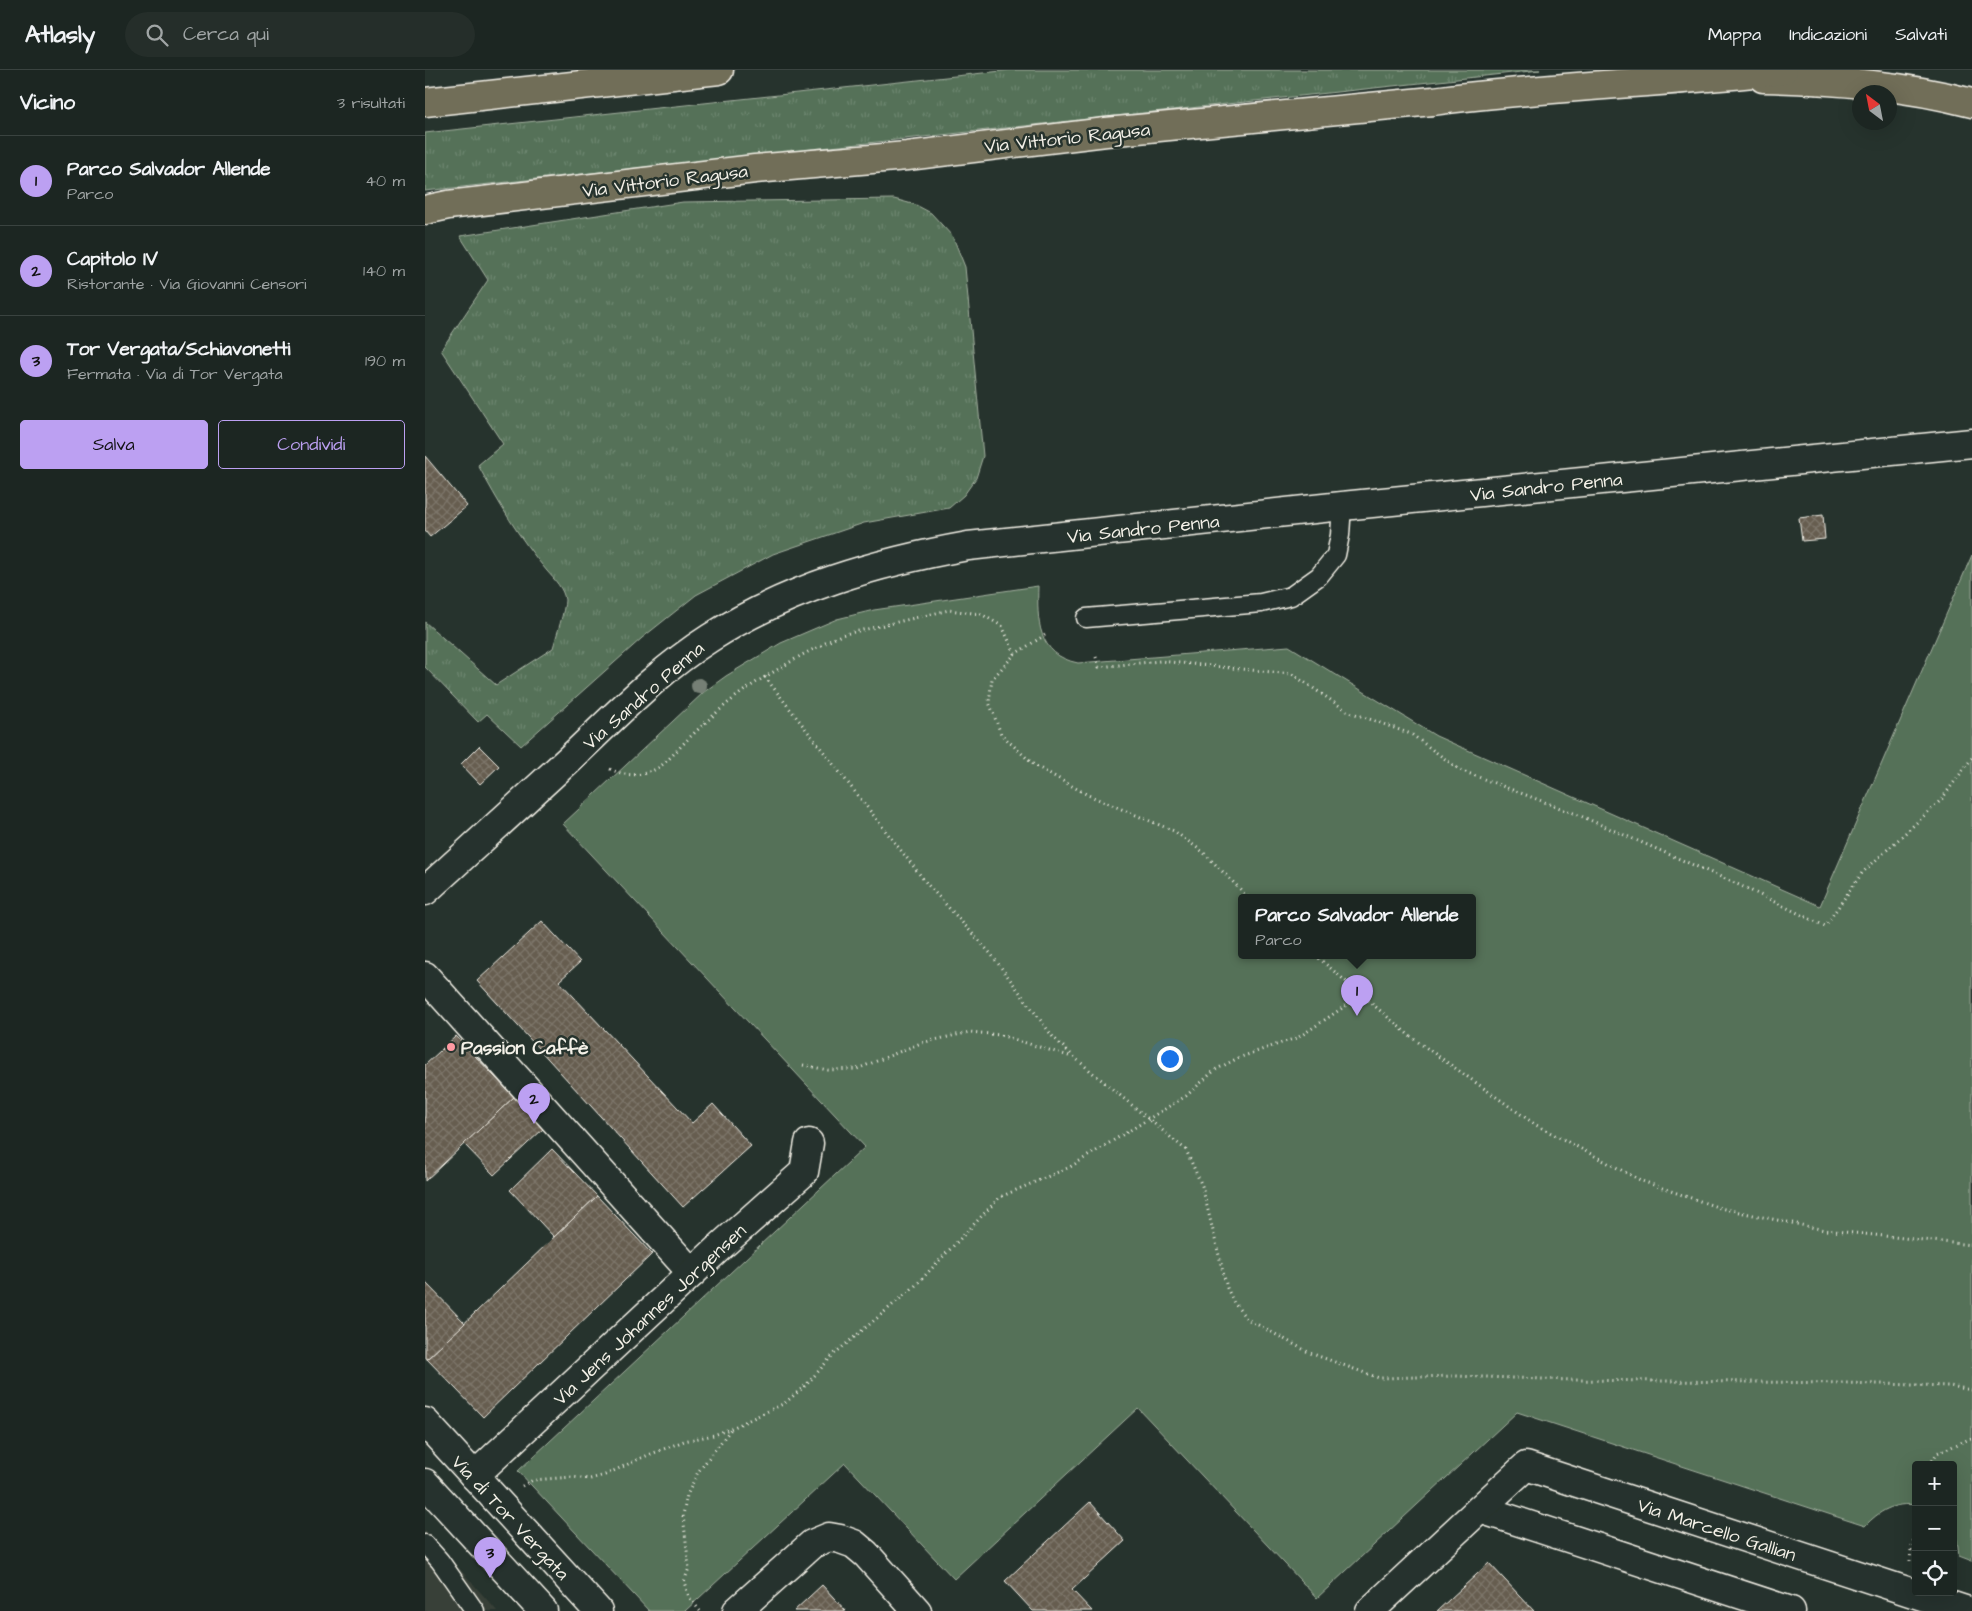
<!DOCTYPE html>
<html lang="it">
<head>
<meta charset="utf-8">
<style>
	body { margin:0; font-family:"Architects Daughter",sans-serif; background:#252e2a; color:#f1f3f6 }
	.controls { position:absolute; right:15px; bottom:15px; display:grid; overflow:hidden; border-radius:5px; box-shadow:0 5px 20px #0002 }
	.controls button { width:45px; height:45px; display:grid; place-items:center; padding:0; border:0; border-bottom:1px solid #3a4340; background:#1c2622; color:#f1f3f6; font:25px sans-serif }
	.compass { position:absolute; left:1427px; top:15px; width:45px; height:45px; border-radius:50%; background:#1c2622; box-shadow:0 5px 20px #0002; rotate:328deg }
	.you { position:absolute; left:744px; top:988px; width:18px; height:18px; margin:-12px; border:4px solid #fff; border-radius:50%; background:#1a73e8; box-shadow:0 0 0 8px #1a73e833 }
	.badge { display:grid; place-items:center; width:32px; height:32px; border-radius:50%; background:#bca0f2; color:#111; font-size:16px; font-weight:700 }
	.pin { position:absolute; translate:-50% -41px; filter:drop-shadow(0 1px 2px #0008) }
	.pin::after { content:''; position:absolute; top:26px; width:18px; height:15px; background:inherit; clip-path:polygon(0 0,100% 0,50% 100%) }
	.popup { position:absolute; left:813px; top:824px; width:238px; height:65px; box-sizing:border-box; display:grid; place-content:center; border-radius:5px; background:#1c2622; filter:drop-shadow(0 1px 4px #0005); font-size:16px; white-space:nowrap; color:#a0a5a5 }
	.popup b { font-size:19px; color:#f1f3f6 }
	.popup::after { content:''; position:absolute; left:50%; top:100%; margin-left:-10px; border:10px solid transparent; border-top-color:#1c2622 }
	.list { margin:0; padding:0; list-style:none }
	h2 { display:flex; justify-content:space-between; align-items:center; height:65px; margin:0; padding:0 20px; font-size:21px }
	h2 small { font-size:16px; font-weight:400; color:#a0a5a5 }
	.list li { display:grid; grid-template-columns:32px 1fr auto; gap:15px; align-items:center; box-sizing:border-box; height:90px; padding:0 20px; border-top:1px solid #3a4340 }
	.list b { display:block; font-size:19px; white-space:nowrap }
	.list p { margin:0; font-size:16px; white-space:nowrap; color:#a0a5a5 }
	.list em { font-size:16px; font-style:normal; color:#a0a5a5 }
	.actions { display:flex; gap:10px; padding:15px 20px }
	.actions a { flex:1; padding:11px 0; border:1px solid #bca0f2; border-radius:5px; text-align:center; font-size:18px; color:#bca0f2 }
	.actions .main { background:#bca0f2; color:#111 }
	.icon { flex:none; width:28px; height:28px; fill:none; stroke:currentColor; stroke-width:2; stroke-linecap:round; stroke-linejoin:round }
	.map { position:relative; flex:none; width:1547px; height:1541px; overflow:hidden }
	header { display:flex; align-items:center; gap:30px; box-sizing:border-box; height:70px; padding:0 25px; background:#1c2622; border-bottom:1px solid #3a4340 }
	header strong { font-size:24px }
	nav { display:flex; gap:28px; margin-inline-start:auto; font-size:18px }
	.search { width:350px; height:45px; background:#252e2a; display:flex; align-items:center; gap:12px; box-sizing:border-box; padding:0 18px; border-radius:28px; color:#a0a5a5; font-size:19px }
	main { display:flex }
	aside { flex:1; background:#1c2622 }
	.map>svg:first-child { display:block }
	.built { fill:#394038 }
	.grass { fill:url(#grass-tufts); stroke:#a4b1a0 }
	.park { fill:#547158; stroke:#a4b1a0; fill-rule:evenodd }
	.building { fill:url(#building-cross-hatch); stroke:#f4f1e8 }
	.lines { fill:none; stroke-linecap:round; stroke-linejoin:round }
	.service-casing { stroke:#f4f1e8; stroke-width:21 }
	.minor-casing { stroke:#f4f1e8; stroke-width:31 }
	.tertiary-casing { stroke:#f4f1e8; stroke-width:31 }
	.secondary-casing { stroke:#f4f1e8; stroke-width:31 }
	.trunk-casing { stroke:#f4f1e8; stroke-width:31 }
	.motorway-casing { stroke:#f4f1e8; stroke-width:31 }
	.path { stroke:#f4f1e8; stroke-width:3; stroke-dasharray:1 4; stroke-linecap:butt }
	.service { stroke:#26332d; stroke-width:18 }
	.minor { stroke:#26332d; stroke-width:28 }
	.tertiary { stroke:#26332d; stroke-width:28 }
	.secondary { stroke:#26332d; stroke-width:28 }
	.trunk { stroke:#716e59; stroke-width:28 }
	.motorway { stroke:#716e59; stroke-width:28 }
	.tree { fill:#747f74 }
	.poi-dot { fill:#ff9aa2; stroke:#26332d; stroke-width:2 }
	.labels { text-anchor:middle; stroke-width:5; stroke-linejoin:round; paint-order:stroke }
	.street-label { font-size:19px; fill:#f4f1e8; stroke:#26332d }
	.poi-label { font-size:19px; font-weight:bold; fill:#f4f1e8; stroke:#26332d; text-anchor:start }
</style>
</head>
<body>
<header>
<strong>Atlasly</strong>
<div class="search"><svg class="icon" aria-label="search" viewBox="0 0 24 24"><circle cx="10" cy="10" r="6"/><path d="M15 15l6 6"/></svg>Cerca qui</div>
<nav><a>Mappa</a><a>Indicazioni</a><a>Salvati</a></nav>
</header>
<main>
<aside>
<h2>Vicino<small>3 risultati</small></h2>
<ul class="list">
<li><span class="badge">1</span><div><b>Parco Salvador Allende</b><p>Parco</p></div><em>40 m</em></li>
<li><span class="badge">2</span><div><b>Capitolo IV</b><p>Ristorante · Via Giovanni Censori</p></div><em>140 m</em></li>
<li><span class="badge">3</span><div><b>Tor Vergata/Schiavonetti</b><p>Fermata · Via di Tor Vergata</p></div><em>190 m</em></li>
</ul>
<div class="actions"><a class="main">Salva</a><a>Condividi</a></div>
</aside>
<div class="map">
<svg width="1547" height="1541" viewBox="0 0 1547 1541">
	<defs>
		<pattern id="grass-tufts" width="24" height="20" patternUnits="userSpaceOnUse" patternTransform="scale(1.25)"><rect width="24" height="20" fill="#547158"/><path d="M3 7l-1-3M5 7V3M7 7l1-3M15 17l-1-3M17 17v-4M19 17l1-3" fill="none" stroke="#6d8670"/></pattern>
		<pattern id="building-cross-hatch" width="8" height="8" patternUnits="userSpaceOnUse" patternTransform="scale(1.25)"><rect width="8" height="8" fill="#665d50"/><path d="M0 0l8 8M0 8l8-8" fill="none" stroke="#7c7569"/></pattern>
	</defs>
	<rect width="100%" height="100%" fill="#26332d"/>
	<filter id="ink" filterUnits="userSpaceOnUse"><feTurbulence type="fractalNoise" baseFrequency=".02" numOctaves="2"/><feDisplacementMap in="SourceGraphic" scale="10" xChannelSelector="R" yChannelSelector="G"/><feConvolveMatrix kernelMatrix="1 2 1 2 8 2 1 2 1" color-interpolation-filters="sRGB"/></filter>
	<g filter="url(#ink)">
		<polygon class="built" points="0,1460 72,1541 0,1541"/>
		<g class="grass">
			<polygon points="586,0 1115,0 0,121 0,63"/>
			<path d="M469,129l22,6 15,8 22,24 12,30 18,189 -7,22 -12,17 -15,13 -85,15 -91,31 -77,41 -54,43 -121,108 -34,-32 -9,8 -53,-55v-45l71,63 57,-37c3,-11 12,-38 12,-48 -1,-11 -11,-21 -18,-29 -28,-33 -49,-69 -69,-106l25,-21 -62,-94 47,-70 -28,-44 223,-34z"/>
		</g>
		<path class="park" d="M1547,485v1006l-13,-5 -2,-16 -4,-8v-67h-37v40c-22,-3 -37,6 -51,21l-348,-114 -200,186 -179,-190 -184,171 -109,-116 -160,148h-36l-131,-140 347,-324 -302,-323 141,-132 22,-16 55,-33 56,-24 37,-9 164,-24c-1,34 -1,69 40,77l211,-17 147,90 384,170zM817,827h230v58h-230z"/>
		<g class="building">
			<polygon points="0,386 42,436 5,467 0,461"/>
			<polygon points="1398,445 1400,469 1377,471 1374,448"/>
			<polygon points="54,676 74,696 55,714 36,694"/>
			<polygon points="117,851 155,892 134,911 267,1053 288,1034 326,1076 258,1137 52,911"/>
			<polygon points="31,966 89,1027 0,1111 0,995"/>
			<polygon points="89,1027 118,1059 69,1105 39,1074"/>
			<polygon points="127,1079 172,1126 129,1167 85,1120"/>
			<polygon points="172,1126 227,1184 58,1347 2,1289"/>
			<polygon points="0,1212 40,1253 2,1289 0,1288"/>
			<polygon points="665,1432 700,1471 647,1520 667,1541 608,1541 580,1511"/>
			<polygon points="1064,1493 1109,1541 1012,1541"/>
			<polygon points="397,1515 421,1541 369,1541"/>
		</g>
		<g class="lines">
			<defs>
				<g id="service">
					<polyline points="661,548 836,533 866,526 894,506 911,485 915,465 917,436"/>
					<polyline points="0,1474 15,1491 50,1541"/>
				</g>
				<g id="minor">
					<polyline points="0,906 267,1203"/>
					<polyline points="0,1352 173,1541"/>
					<polyline points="49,1406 297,1175 379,1102 384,1073"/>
					<polyline points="1055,1439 1366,1541"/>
					<polyline points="312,1541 387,1474 404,1467 415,1469 429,1474 441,1484 492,1541"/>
					<polyline points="945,1541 1101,1396 1543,1541"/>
				</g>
				<path id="tertiary" d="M0,821c51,-46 102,-93 153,-140 42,-40 83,-82 132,-113 78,-50 168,-76 258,-92l374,-40 630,-63"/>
				<polyline id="secondary" points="0,1413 118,1541"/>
				<g id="trunk">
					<path d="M1338,8c70,2 141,7 209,25"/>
					<path d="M0,140l23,-5 307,-36 152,-13 199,-24 327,-31c116,-15 233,-18 350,-31"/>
				</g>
				<polyline id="motorway" points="0,32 294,0"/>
			</defs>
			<use href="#service" class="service-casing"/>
			<use href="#minor" class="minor-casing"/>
			<use href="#tertiary" class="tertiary-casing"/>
			<use href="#secondary" class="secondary-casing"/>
			<use href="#trunk" class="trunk-casing"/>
			<use href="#motorway" class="motorway-casing"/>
			<g class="path">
				<polyline points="620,565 590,584 567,609 564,632 576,664 609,695 663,725 749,761 778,782 823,827"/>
				<polyline points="590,584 577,556 556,544 524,540 416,565 377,585 340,607 503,815 566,884 628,967 650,988 761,1080 777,1116 802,1218 809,1233 822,1249 885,1283 954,1308 1030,1306 1147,1310 1419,1313 1525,1316 1547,1320"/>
				<polyline points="671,587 674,597 735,591 867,604 922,641 986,664 1035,700 1151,744 1312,814 1400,856 1437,803 1516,730 1547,688"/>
				<path d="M185,699c15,7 28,8 44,1 10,-4 25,-22 34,-31 24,-23 48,-45 77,-62"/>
				<polyline points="890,885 986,967 1111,1055 1217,1111 1295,1138 1400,1160 1547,1175"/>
				<polyline points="378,995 403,1000 432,999 496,973 545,962 575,965 647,987"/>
				<polyline points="1505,1395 1512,1383 1547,1368"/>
				<polyline points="97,1416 108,1410 147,1407 165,1409 180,1405 216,1388 259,1371 289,1365 307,1358 360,1333 381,1315 408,1285 489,1217 575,1127 645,1097 761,1026 790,1000 813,988 874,967 937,925"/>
				<polyline points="1485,1491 1486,1479 1491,1462"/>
				<polyline points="275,1541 264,1527 259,1512 264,1498 258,1445 262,1425 273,1402 306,1359"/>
			</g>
			<use href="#service" class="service"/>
			<use href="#minor" class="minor"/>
			<use href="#tertiary" class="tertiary"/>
			<use href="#secondary" class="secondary"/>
			<use href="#trunk" class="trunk"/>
			<use href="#motorway" class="motorway"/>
		</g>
		<circle class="tree" cx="274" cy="616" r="8"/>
	</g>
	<circle class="poi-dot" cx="26" cy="977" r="5"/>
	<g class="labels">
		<g class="street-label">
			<text transform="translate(642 67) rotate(-6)" y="7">Via Vittorio Ragusa</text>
			<text transform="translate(240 110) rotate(-7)" y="7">Via Vittorio Ragusa</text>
			<text transform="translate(1121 416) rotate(-6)" y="7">Via Sandro Penna</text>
			<text transform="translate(718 458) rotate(-6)" y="7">Via Sandro Penna</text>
			<text transform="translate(218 625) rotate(-41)" y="7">Via Sandro Penna</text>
			<text transform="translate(224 1244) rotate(-43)" y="7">Via Jens Johannes Jorgensen</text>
			<text transform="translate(86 1447) rotate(47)" y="7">Via di Tor Vergata</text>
			<text transform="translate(1292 1459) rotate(18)" y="7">Via Marcello Gallian</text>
		</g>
		<g class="poi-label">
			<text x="36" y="984">Passion Caffè</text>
		</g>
	</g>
</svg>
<div class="controls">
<button>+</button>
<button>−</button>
<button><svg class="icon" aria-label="locate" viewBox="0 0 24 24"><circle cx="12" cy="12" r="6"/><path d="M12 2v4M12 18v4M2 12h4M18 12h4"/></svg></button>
</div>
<svg class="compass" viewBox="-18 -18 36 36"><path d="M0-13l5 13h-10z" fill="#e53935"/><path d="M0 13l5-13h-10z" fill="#a0a5a5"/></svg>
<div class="you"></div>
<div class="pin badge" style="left:932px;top:946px">1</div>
<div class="popup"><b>Parco Salvador Allende</b>Parco</div>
<div class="pin badge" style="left:109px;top:1054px">2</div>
<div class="pin badge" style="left:65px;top:1508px">3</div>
</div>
</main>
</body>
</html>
